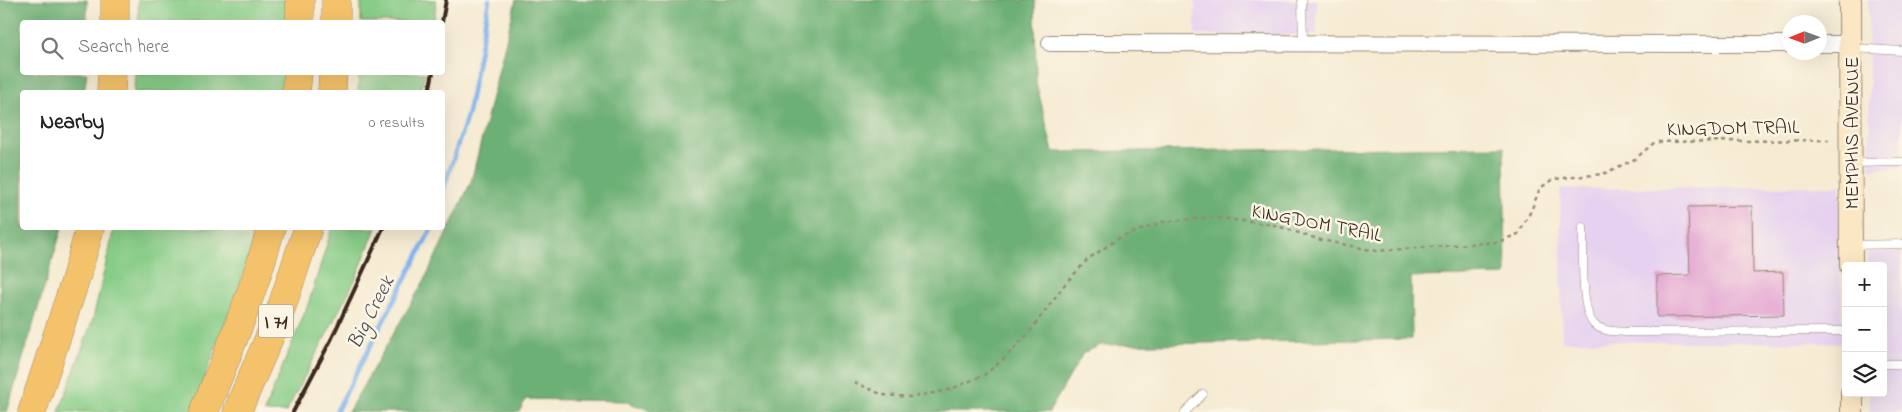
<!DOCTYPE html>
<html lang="en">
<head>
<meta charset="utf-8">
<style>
	body { margin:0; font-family:"Indie Flower",sans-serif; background:#f6f6f6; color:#222 }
	.controls { position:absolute; right:15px; bottom:15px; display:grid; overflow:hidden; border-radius:5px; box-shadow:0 5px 20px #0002 }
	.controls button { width:45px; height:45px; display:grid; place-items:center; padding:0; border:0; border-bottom:1px solid #e0e0e0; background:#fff; color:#222; font:25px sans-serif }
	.compass { position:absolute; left:1782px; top:15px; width:45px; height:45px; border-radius:50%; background:#fff; box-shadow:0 5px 20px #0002; rotate:269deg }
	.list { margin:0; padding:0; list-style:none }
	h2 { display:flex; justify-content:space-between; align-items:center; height:65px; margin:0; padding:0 20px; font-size:21px }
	h2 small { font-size:16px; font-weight:400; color:#767676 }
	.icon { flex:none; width:28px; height:28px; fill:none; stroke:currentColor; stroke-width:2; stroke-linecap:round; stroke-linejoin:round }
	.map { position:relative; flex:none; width:1902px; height:412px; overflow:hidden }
	.search { position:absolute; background:#fff; box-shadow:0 5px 20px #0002; left:20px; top:20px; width:425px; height:55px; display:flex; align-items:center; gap:12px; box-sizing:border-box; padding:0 18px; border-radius:5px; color:#767676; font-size:19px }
	.panel { position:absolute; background:#fff; box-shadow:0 5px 20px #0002; left:20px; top:90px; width:425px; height:140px; border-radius:5px }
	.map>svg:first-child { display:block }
	.built { fill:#e6d2f0 }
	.green { fill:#87cc87; stroke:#617b52 }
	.forest { fill:#6db074; stroke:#546d49 }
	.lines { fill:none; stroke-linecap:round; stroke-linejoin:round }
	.stream { stroke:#7eb4ec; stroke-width:4.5 }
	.building { fill:#e19dd2 }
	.lane-casing { stroke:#988a78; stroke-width:9 }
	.street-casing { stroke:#988a78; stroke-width:18 }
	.secondary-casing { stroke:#988a78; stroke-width:24 }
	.highway-casing { stroke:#988a78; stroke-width:29 }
	.path { stroke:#988a78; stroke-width:2.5; stroke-dasharray:4 4; stroke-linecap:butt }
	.lane { stroke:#fff; stroke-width:8 }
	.street { stroke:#fff; stroke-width:16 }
	.secondary { stroke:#fbe7c3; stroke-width:22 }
	.highway { stroke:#f4c26a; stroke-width:28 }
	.rail { stroke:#3b2a1e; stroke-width:4 }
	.labels { text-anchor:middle; stroke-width:5; stroke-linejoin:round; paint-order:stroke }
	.shield { fill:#fcf5e5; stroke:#75675a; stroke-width:1 }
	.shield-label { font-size:19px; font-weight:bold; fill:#3b2a1e }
	.street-label { font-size:20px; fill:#3b2a1e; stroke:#fcf5e5 }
	.water-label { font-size:21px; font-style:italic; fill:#4f535c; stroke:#fcf5e5 }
</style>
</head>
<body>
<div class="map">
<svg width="1902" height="412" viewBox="0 0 1902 412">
	<rect width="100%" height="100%" fill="#fcf5e5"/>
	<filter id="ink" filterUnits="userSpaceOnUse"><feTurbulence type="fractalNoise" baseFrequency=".02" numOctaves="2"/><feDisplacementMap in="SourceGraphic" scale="10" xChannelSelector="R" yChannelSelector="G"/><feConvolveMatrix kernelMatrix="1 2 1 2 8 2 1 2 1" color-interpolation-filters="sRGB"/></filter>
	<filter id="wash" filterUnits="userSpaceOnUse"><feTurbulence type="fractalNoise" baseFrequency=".0096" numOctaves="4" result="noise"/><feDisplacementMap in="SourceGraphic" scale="20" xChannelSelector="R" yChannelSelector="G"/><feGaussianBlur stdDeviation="1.12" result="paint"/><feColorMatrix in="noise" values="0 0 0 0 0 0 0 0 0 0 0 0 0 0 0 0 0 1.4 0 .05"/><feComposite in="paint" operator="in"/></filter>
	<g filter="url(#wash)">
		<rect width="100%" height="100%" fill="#f6ebd3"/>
		<g class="built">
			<rect x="1195" y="0" width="122" height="35"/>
			<polygon points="1868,0 1902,0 1902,168 1870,169"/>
			<polygon points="1840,186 1842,343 1562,341 1560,189"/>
			<polygon points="1902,251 1902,412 1870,412 1870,393 1883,393 1883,266 1868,266 1868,252"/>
		</g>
		<g class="green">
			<polygon points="138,0 291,0 289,22 139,22"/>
			<polygon points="361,0 436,0 434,22 361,22"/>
			<polygon points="135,73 286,73 284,92 134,92"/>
			<polygon points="359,73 359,72 425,73 420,92 358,92"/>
			<polygon points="114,228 260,228 192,412 59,412 93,319"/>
			<polygon points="332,228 376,228 355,280 286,412 264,412 309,302"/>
		</g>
		<g class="forest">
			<polygon points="0,0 87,0 87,22 22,22 22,72 87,73 84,92 22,92 22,228 62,228 7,412 0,412"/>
			<polygon points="516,0 1035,0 1036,82 1053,152 1504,147 1506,275 1411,277 1412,339 1101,345 1083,353 1049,412 656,412 623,401 526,399 519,412 348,412 424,281 471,182"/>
		</g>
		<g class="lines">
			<g class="stream">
				<polyline points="442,194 468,113 489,0"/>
				<polyline points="336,412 432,228"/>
			</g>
		</g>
		<g id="blocks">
			<polygon class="building" points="1752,206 1753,273 1783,272 1784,315 1657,317 1657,276 1690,275 1688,207"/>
		</g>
	</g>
	<g filter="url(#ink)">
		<use href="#blocks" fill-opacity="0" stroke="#988a78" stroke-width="1"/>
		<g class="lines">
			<defs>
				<g id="lane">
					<polyline points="1302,0 1303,43"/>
					<polyline points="1852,48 1902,51"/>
					<polyline points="1852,163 1902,162"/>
					<path d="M1583,227c1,21 -4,88 13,99 9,6 20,5 30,6l220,-1"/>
					<polyline points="1853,245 1902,244"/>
					<polyline points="1883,364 1902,364"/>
					<polyline points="1185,412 1203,394"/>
				</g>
				<g id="street">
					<polyline points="1050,43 1790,44"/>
					<polyline points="1820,44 1850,44"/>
				</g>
				<g id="secondary">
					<polyline points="1850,0 1851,266"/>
					<polyline points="1852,393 1852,412"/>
				</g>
				<g id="highway">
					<polyline points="115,22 115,0"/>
					<polyline points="300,22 300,0"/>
					<polyline points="336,22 336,0"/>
					<polyline points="111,92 112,72"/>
					<polyline points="296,92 298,72"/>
					<polyline points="332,92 333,72"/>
					<polyline points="32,412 75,281 90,228"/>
					<path d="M204,412c25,-61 50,-121 67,-184"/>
					<polyline points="237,412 279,315 308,228"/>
				</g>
			</defs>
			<use href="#lane" class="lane-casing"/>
			<use href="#street" class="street-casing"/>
			<use href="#secondary" class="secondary-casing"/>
			<use href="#highway" class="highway-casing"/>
			<polyline class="path" points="854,382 883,395 912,397 949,390 984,375 1006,357 1028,334 1065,284 1088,259 1119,238 1162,222 1212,217 1274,225 1321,240 1376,251 1498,242 1518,234 1531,211 1540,188 1554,179 1603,174 1635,159 1655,142 1829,140"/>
			<use href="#lane" class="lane"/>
			<use href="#street" class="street"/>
			<use href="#secondary" class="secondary"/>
			<use href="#highway" class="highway"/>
			<g class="rail">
				<polyline points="442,22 446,0"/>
				<polyline points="429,92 433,72"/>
				<polyline points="293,412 332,338 383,228"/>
			</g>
		</g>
	</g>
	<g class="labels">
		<rect class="shield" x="258.5" y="304.5" width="35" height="33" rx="4"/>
		<g class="shield-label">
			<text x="276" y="328">I 71</text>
		</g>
		<g class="street-label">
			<text transform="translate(1733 127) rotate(-1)" y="7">KINGDOM TRAIL</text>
			<text transform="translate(1851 133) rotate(-90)" y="7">MEMPHIS AVENUE</text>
			<text transform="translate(1317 222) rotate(11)" y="7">KINGDOM TRAIL</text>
		</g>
		<g class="water-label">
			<text transform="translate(370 312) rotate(-63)" y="7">Big Creek</text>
		</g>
	</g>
</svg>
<div class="controls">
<button>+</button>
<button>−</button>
<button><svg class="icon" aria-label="layers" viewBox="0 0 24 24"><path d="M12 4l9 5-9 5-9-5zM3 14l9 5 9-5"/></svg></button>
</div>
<svg class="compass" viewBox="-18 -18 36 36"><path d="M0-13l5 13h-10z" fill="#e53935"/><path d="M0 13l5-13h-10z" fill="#767676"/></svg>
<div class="search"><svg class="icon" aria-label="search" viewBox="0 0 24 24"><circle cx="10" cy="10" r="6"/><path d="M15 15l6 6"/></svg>Search here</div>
<section class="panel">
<h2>Nearby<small>0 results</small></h2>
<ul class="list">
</ul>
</section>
</div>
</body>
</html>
